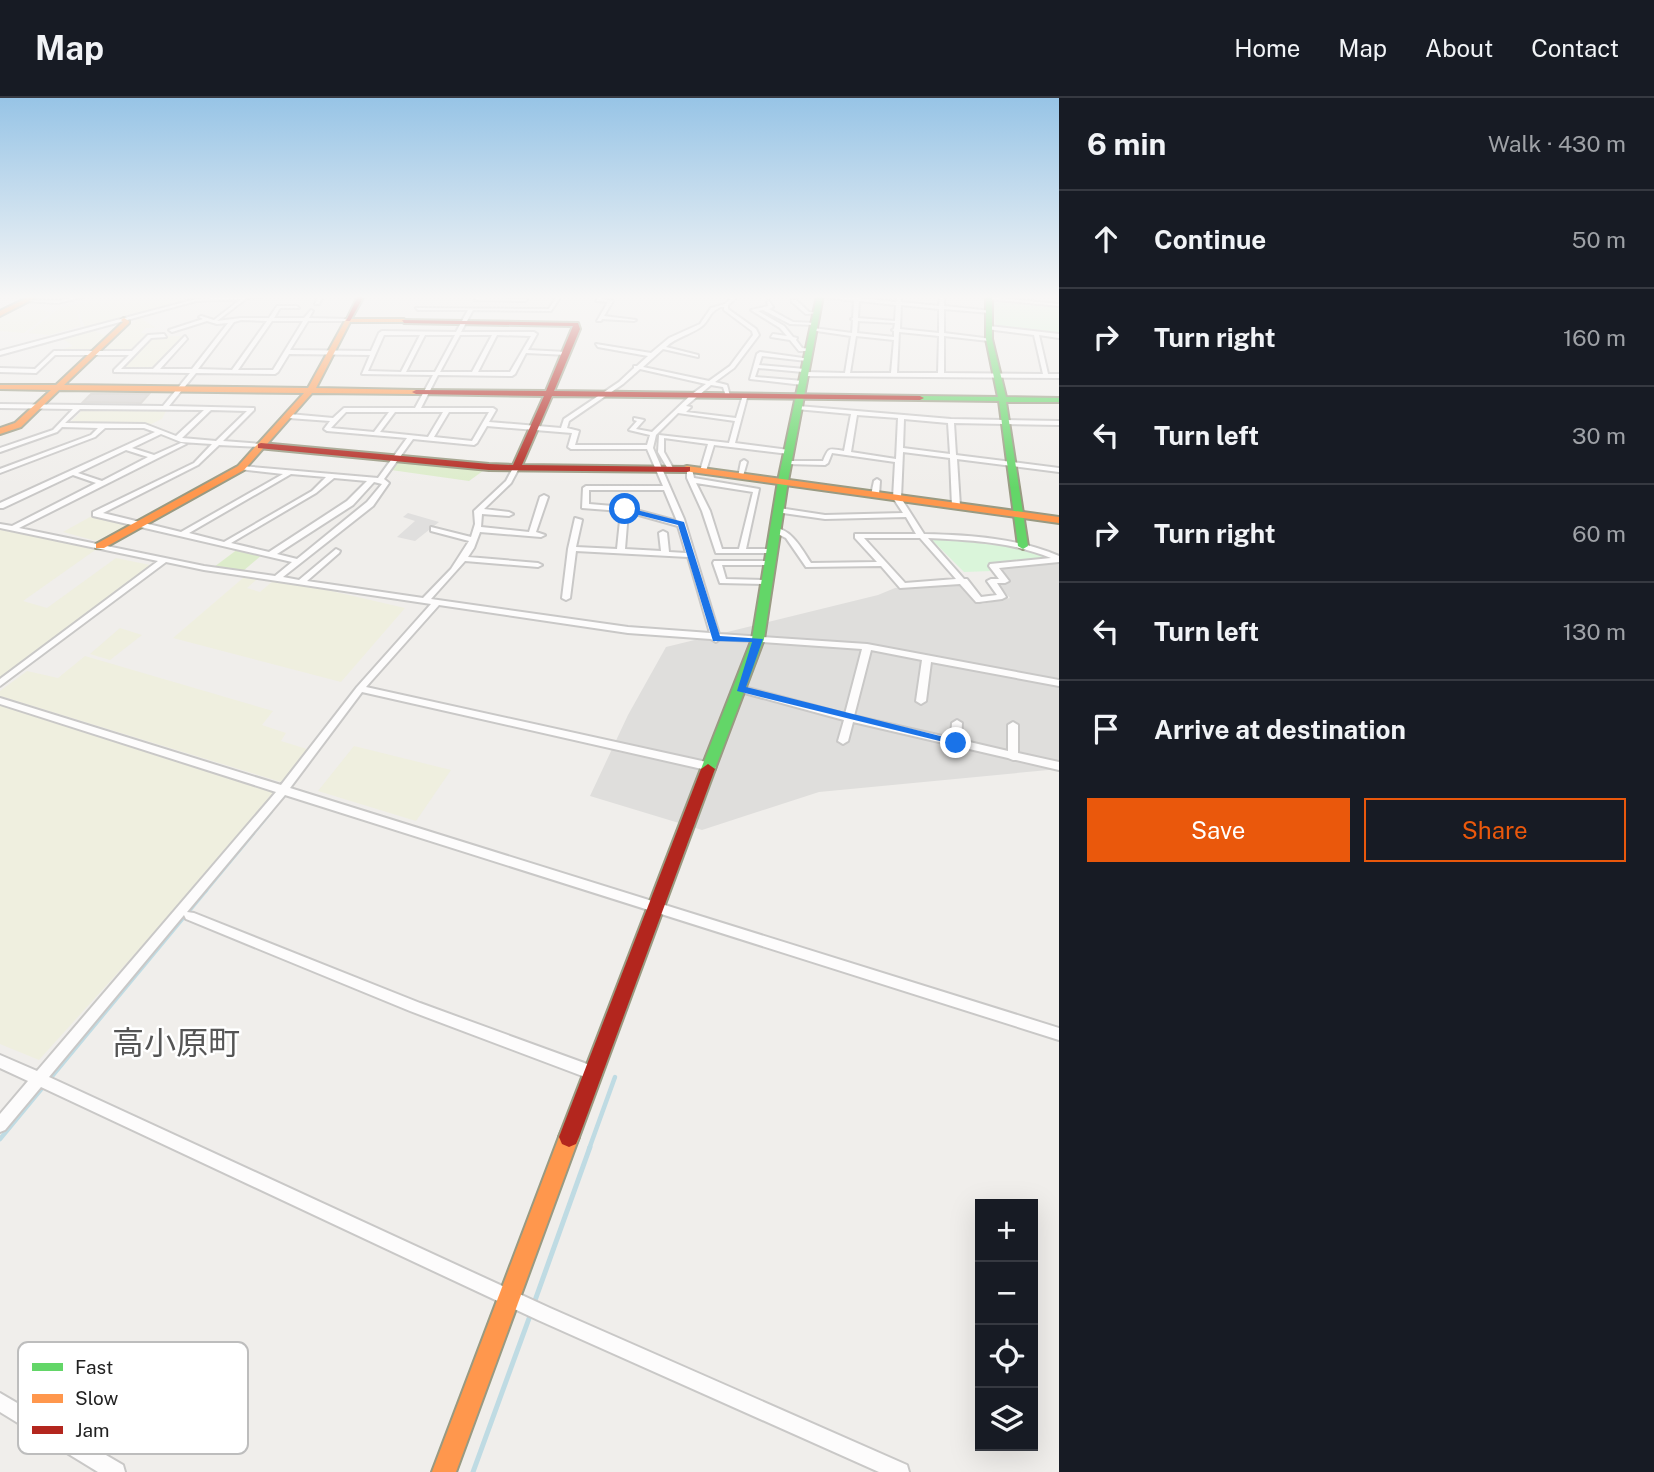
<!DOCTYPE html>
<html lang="en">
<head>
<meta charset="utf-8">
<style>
	body { margin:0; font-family:"Public Sans","Noto Sans JP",sans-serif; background:#20242c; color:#f1f3f6 }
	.controls { position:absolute; right:21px; bottom:21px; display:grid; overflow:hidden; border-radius:0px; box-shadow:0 7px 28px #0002 }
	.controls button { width:63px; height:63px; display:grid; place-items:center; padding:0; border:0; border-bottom:2px solid #363941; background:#171b24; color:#f1f3f6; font:35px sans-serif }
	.stop { position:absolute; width:21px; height:21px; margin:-16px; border:5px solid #1a73e8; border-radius:50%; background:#fff }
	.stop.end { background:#1a73e8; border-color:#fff; box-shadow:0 2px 7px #0008 }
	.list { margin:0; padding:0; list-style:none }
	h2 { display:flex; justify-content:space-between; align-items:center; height:91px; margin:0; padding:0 28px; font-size:30px }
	h2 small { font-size:23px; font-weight:400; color:#9ea1a6 }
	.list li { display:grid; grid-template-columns:46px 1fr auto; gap:21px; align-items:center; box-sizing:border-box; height:98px; padding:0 28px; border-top:2px solid #363941 }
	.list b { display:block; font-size:26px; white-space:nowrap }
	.list em { font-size:23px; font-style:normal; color:#9ea1a6 }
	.actions { display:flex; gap:14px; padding:21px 28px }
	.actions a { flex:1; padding:16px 0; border:2px solid #ea580c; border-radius:0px; text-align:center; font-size:24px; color:#ea580c }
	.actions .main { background:#ea580c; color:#fff }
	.icon { flex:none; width:38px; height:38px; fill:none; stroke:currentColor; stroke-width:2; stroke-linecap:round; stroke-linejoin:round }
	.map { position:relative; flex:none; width:1059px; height:1374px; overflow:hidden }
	header { display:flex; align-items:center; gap:42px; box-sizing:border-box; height:98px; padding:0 35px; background:#171b24; border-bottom:2px solid #363941 }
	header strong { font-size:33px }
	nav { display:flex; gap:38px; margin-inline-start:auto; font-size:24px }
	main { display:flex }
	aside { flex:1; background:#171b24 }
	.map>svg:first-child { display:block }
	.residential { fill:#dfdedc }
	.farmland { fill:#efefdf }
	.grass { fill:#ddeccb }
	.park { fill:#daf5da }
	.parking { fill:#e0dfde }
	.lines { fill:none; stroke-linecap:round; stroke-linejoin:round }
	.stream-far2 { stroke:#bfdbe3; stroke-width:3.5 }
	.stream-far1 { stroke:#bfdbe3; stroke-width:4.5 }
	.stream { stroke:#bfdbe3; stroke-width:5 }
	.building { fill:#d7d4d2; stroke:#d3d0cc; stroke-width:2 }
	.street-casing { stroke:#c9c8c7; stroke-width:4 }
	.fast-casing { stroke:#999a82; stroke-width:4 }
	.slow-casing { stroke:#999a82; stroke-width:4 }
	.jam-casing { stroke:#999a82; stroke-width:4 }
	.street { fill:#fdfcfc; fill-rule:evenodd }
	.fast { fill:#63d668; fill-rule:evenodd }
	.slow { fill:#ff974d; fill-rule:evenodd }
	.jam { fill:#b3261e; fill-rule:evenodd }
	.route { fill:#1a73e8 }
	.labels { text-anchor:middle; stroke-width:5; stroke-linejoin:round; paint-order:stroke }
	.near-quarter-label { font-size:32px; fill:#555; stroke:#fff }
	.key { fill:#fff; stroke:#bdbdbd; stroke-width:2 }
	.key-label { font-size:19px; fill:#222 }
</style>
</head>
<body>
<header>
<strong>Map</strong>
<nav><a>Home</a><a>Map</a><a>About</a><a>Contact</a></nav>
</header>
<main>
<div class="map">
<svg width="1059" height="1374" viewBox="0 0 1059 1374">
	<rect width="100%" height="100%" fill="#f0eeeb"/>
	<polygon class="residential" points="1059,464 1059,671 819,694 702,732 590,698 628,617 666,549 878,497 895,490 963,484 982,506 1010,500 995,484 1007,483 996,469"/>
	<g class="farmland">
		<polygon points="110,198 156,200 204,198 86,231 76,209 81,228 49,237 28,235 59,210"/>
		<polygon points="16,211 40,212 52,214 24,235 0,233 0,219"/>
		<polygon points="139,219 156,230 146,230 141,235 151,236 135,254 104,253"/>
		<polygon points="93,232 107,239 91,253 56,253 73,248 62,240"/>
		<polygon points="154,238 184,238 154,272 122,272"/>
		<polygon points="85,309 167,311 162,321 151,326 70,325"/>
		<polygon points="90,419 126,427 96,443 63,434"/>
		<polygon points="0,432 66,441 98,450 23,503 47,510 116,460 150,467 0,580"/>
		<polygon points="243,480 257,481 247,490 260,494 273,483 301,486 405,510 341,584 173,540"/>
		<polygon points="120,530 142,537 110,562 90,556"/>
		<polygon points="85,558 273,613 262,627 286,635 281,643 310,652 281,684 0,598 0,593 27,573 58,580"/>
		<polygon points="0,606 283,692 39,962 0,946"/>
		<polygon points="354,648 451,672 416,723 318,693"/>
	</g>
	<g class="grass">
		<polygon points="396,363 487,370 469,383 391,372"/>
		<polygon points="238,451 263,456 243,473 214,469"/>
	</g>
	<g class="park">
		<polygon points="993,201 1059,207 1059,236 996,230"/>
		<polygon points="929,439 1039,452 1055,461 990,467 992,473 964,474"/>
	</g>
	<polygon class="parking" points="408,415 439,424 415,443 397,439 415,423 403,419"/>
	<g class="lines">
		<polyline class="stream-far2" points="205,794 271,714"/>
		<g class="stream-far1">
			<polyline points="0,1041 206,792"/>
			<polyline points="589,1051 615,979"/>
		</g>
		<g class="stream">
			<polyline points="533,1208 590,1049"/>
			<polyline points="473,1374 531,1215"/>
		</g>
	</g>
	<polygon class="building" points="91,296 149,296 141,305 83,304"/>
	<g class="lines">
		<defs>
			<g id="street">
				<polygon points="79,198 87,198 58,205 24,203 26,202 58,203"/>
				<path d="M244,198h24l-21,2 -30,23 24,-3h28l8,-12h20l2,2h-19l-6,10h30l7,-8 2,1 -4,7 39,1 2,1 -2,1h-40l-18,29 81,1 8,-18 3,-2 74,1 12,-22h-50l-2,-2 133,1 8,-13h4l-10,15 -78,-1 -12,22h73l3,2 -9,16 38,2 2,3 -42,-2 -11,21 -3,2 -74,-1 -17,33h72l3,2 -7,12 72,6 3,-9 55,-37 15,-14v-2h3l11,-10 -50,-9 -2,-3 55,9 18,-15 31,-14 11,-16 14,-4 8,-8h5l-10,9v4l28,20 3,6 -25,33 -19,14 12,3 3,11h-4l-3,-9 -12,-2 -25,21 5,1 -5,5 50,6 7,-23 5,-1 -13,49 54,7 3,2 -3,2 -75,-9 -8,26 -3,2 -3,-2 8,-27 -44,-6v14l9,16 -5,1 -10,-17 1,-17 70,8 6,-22 -57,-8 -22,22 -3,13 31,71 35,115 148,10 192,36v6l-128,-24 -5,39 -5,3 -5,-3 6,-41 -51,-10 -17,66 97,22 1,-15 5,-3 5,3 -1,17 47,11v-26l5,-3 5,3v28l41,9v8l-43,-10h-3l-5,-2 -155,-36 -5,19 -5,3 -5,-3 6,-21 -107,-29 -2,-2 5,-3 105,28 17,-65 -142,-10 -4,3 -5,-3 -83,-6 -189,-28 -73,82 345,76 5,4 -5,4 -349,-79 -72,96 769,240v12l-774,-245 -98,117 7,1 226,90 178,65 2,5 -2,5 -5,2 -183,-69 -224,-92 -2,-4 -135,162 501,231 357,157 2,7h-30l-341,-152 -497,-233 -36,43 -5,2v-18l28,-33 -28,-13v-13l37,16 239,-279 -276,-88v-6l281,87 76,-98 74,-83 -227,-34 -38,-8 -166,124v-7l158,-118 -158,-33v-4l12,2 84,-43 -23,-8 -70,33h-3v-5l155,-71 -11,-4h-39l-10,9 -95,36v-4l91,-34 7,-7 -36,-1 -5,5 -57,20v-4l53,-18 20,-21 -73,-1v-4l163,2 27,-33 -76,-1v-2l15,-15h-74l-19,18 -36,-1v-4l35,1 19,-18h78l16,-16 16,-1 2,3 -15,1 -30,31h32l32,-33 2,3 -27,30h32l36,-46 -11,1 -10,-3 -35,11 -3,-2 34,-11 -4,-2 2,-1 13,4 27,-21 -45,2 -196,54v-4l196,-52zM721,209h3v3l28,21 1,4 -23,31 -21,15 -66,-14 20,-18 35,8v-2l-32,-8c10,-10 24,-12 35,-20 9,-6 7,-15 20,-20zM241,222l26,1 -35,49 -34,-1 36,-47zM272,223h31l-30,49h-35zM384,237h36l-19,37 -33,-1zM425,237h30l-20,37h-29zM460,237h32l-20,37h-32zM497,237l34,1 -21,36h-32zM289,256l81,1 -8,19 71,1 -18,33h-71l-11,10 -44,-4 -3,2 3,2 41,3 -6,8 3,2 80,7 -29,40 -137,-12 -2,1v2l44,5 -102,58 -78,-19 95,-48 21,-20 44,2 1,-1 -3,-2 -38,-3 31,-31v-2l-85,-2 27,-33 79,1 3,-2zM640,271l66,15 -14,10 -40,38 -16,-3 8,-9 -10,-2v2l3,1 -8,9 21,5 -3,10h-72l4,-14 -12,-3 2,-7 54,-37zM80,311l124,1 -28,26 -31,-12 -80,-1zM211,312l36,1 -31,30 -34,-3zM346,314h43l-15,20 -43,-4zM395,314h48l-15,25 -48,-5zM449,314h40l-17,29 -38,-4zM487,328l85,7 -4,14 3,2h76l16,37h-77l-3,2 -1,20 39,3 -4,38 -41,-2 6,-27 -7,-2 -7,31 -6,49 4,2 4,-2 6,-47 112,6 22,76 -82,-6 -197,-28 34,-38 73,6 4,-2 -4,-2 -70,-6 6,-9 6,-16 61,5 4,-2 -9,-3 12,-35 -4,-2 -4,2 -11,35 -48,-5 1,-13 27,2 4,-2 -4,-2 -25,-3 27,-26 8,-15 -3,-2 -3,2 -7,13 -32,30 1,13 -4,13 -40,-10v4l38,10 -18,28 -28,29 -116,-17 32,-28 1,-2 -4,-2 -37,31 -16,-3 90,-71 16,-23 -5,-4 29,-40 61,6 3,-2zM161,336l20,8 31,2 -18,19 -101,49v4l199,46 -17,14 -71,-10 -185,-38 167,-84 -5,-1 -27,12 -22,-7zM126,352l22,7 -46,24 -24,-8zM291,376l35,3 -14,14 -88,51 -35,-9zM334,380l33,3 -20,20 -78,51 -38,-9 85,-50zM374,384l8,2 -15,18 -70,57 -20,-5 76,-49zM589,392h75l13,31 -52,-14 -36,-3zM628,414l50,14 8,27 -17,-1 -2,-19 -4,-2 -4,2 2,18 -36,-2z"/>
				<polygon points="319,198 323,198 319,206 315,206"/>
				<polygon points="600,198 604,198 602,201 613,203 604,218 636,222 634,223 602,221 601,223 597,223 608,204 596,203"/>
				<path d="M818,198l37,2v-2h4v2l37,4 1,-4 2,-1 2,1v4l38,4 1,-10h4v10l48,5 -2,2 -46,-4v24l48,6 -3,2 -45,-5v37l99,1 -9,-39 -47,-6 2,-3 70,8v4l-20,-3 9,39h11v4l-255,-2 -3,-2 2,-2 -45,-4 -3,9 48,4 3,2 -3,2 -53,-6 7,-25 3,-2 50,7 -3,2 -45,-5 -3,9 46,4 3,2 -2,1 39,1 6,-37 -41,-6 3,-2 39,5 1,-13 -2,-1 2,-1 1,-17zM859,203l37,4 -1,16 -37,-3zM901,207l38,4v24l-39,-4zM858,223l37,2 -1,6 -2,1 2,1v6l-37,-4zM899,234l40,4 -1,37h-41zM856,238l38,4 -3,33h-41z"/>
				<polygon points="989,199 1059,206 1059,208 987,201"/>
				<polygon points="477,200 525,201 527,202 525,203 475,202"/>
				<polygon points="792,202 796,202 809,214 818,215 806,216 792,204"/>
				<polygon points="769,203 773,209 769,211 793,224 816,225 814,227 790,226 763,212 758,213 784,228 793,239 797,240 796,242 802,250 811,251 811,253 799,253 790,242 771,239 773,236 787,238 780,230 751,212 768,208 767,204"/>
				<path d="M798,308l153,13 108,2v4l-105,-2 2,32 103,13v4l-102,-13 3,47 -4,2 -4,-2 -2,-48 -47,-6 -2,46 23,36c46,1 93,4 135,22v6l-60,6 10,13 -4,2h-8l9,14 -4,2 -23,3h-3l-16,-18 -60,4 -19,-22 -75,1 -20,-29 -14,-7v-4c20,2 29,21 39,36l66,-1 -22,-24v-4h61l-10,-17 -81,2 -49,-7 -1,-2 4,-2 46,7 78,-2 -10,-15 2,-36 -63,-9 -4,10 -3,2 -39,-1v-2l2,-1h35c6,-15 6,-12 21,-10l7,-37 -55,-5 -1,-1zM857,317l41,3 -2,41 -45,-7zM904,321l44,4 2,31 -47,-6zM864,440h56l36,41 -51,4zM928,440c41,2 85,4 123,20l-61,6 -1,2 10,13h-8l-4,2 10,14 -16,2 -14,-18h-3z"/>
				<polygon points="744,362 747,364 743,378 738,379 741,364"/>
				<path d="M687,370l5,1 2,9 65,11 -13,60h28v4h-58l-14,-42 -15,-33zM696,385l57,9 -14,57h-17l-12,-38z"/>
				<polygon points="877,381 880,383 879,397 875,399 871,397 874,383"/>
				<polygon points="714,463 772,463 772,467 722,467 726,481 766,482 770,484 766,486 720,485 713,465"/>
				<polygon points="0,1295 123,1367 125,1374 98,1374 0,1314"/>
			</g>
			<g id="fast">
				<polygon points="817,198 823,198 788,383 764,541 715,671 708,676 701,671 752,541 778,383"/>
				<polygon points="986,198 992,198 992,241 1006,299 1059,300 1059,304 1006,304 1028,448 1023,451 1018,448 999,303 920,302 916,300 920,298 998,299 986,241"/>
			</g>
			<g id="slow">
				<polygon points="31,198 39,198 0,218 0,213"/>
				<polygon points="124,220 129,223 129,225 64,287 308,290 346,221 404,221 406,224 350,224 316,290 416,292 420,294 416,296 312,295 244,372 104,450 96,450 96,446 238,368 304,295 59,292 21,329 0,336 0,330 15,325 51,292 0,291 0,287 56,287 123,224 121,222"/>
				<polygon points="687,368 1059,419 1059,425 684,373 684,369"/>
				<polygon points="569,1029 576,1032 579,1039 456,1374 432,1374 559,1039 562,1032"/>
			</g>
			<g id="jam">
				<polygon points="358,198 364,198 350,223 346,223"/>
				<polygon points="402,222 578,225 580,231 554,293 920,298 924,300 920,302 552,298 522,367 690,369 690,373 687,374 489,372 258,350 258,346 261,345 489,366 513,367 544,298 416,296 412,294 416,292 546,293 573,228 404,225"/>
				<polygon points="708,666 715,671 579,1039 576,1046 569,1049 562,1046 559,1039 701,671"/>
			</g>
		</defs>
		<use href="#street" class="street-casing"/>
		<use href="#fast" class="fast-casing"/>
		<use href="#slow" class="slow-casing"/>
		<use href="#jam" class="jam-casing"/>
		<use href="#street" class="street"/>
		<use href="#fast" class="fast"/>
		<use href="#slow" class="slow"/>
		<use href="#jam" class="jam"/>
	</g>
	<linearGradient id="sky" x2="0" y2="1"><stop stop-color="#97c4e6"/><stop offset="0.51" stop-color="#f8f7f6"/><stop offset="1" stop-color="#f8f7f6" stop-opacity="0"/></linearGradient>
	<rect width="1059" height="390" fill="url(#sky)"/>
	<polygon class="route" points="625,409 684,424 720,538 763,541 746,589 956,642 961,645 960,648 737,593 752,544 713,543 678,427 623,413"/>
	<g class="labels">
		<g class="near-quarter-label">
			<text x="176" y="956">高小原町</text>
		</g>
	</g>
	<rect x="18" y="1244" width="230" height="112" rx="10" class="key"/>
	<rect x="32" y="1265" width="31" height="8" fill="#63d668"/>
	<rect x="32" y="1296" width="31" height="9" fill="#ff974d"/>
	<rect x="32" y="1328" width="31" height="8" fill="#b3261e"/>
	<g class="key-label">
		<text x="75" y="1276">Fast</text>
		<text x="75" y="1307">Slow</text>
		<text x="75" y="1339">Jam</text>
	</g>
</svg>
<div class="controls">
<button>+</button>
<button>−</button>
<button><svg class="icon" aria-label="locate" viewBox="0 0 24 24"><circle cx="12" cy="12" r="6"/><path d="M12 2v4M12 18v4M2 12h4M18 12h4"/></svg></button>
<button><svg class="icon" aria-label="layers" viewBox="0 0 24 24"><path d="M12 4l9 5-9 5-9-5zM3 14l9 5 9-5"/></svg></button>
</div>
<div class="stop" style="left:625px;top:411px"></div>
<div class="stop end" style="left:956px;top:645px"></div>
</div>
<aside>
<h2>6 min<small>Walk · 430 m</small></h2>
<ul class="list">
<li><svg class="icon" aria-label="ahead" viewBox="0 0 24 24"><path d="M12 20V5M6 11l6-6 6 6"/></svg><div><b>Continue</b></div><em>50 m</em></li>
<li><svg class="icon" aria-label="right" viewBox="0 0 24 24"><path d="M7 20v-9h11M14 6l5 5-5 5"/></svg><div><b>Turn right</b></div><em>160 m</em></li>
<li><svg class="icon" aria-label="left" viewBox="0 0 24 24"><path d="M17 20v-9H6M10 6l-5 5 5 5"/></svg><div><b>Turn left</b></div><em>30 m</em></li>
<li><svg class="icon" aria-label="right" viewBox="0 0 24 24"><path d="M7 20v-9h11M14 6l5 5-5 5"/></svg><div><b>Turn right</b></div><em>60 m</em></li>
<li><svg class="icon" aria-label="left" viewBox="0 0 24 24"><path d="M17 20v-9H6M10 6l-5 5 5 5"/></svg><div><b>Turn left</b></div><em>130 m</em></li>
<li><svg class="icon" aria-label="arrive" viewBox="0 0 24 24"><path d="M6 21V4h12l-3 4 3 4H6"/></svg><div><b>Arrive at destination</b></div></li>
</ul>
<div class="actions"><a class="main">Save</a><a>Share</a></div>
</aside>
</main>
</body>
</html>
